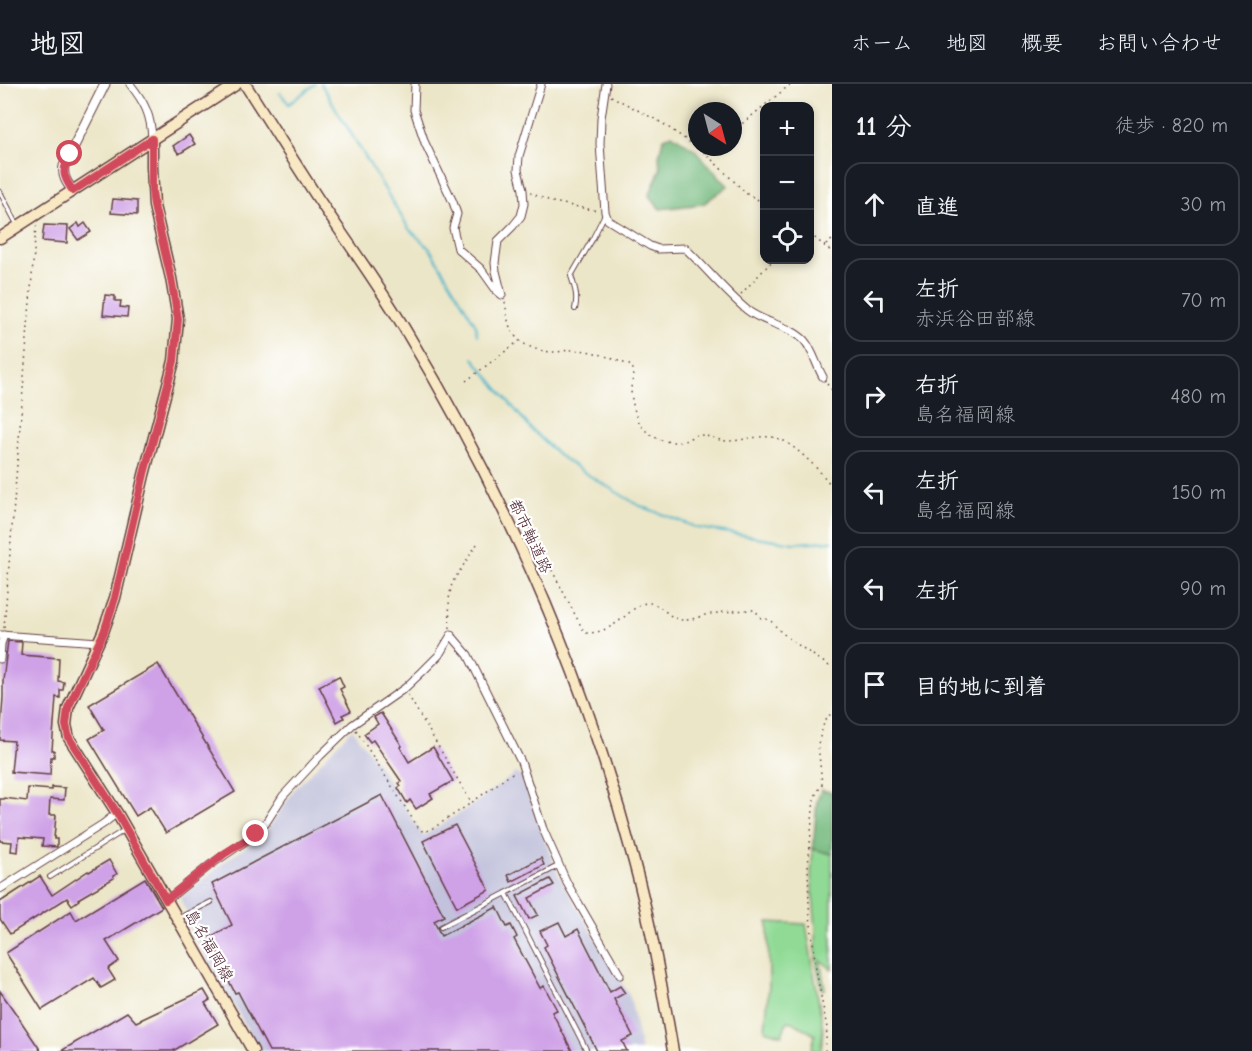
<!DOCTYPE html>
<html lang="ja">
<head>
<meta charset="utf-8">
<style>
	body { margin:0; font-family:"Comic Neue","Klee One",sans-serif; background:#242831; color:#f1f3f6 }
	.controls { position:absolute; right:18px; top:18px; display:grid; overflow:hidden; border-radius:12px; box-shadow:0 3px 9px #0003 }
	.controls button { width:54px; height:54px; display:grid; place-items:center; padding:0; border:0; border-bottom:2px solid #363941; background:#171b24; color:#f1f3f6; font:30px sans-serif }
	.compass { position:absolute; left:688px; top:18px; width:54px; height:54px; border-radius:50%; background:#171b24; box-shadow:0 3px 9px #0003; rotate:144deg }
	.stop { position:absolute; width:18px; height:18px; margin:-14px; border:4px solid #d1495b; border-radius:50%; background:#fff }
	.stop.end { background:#d1495b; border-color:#fff; box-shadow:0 2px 6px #0008 }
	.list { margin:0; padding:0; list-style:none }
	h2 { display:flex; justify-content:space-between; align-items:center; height:78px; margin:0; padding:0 24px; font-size:26px }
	h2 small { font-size:20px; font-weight:400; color:#9ea1a6 }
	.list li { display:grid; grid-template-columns:39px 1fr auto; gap:18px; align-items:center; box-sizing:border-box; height:84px; margin:0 12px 12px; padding:0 12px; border:2px solid #363941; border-radius:18px }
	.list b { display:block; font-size:22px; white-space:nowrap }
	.list p { margin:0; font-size:20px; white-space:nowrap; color:#9ea1a6 }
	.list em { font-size:20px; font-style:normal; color:#9ea1a6 }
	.icon { flex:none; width:33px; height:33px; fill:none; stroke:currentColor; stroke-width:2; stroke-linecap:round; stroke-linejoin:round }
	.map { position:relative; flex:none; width:832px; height:967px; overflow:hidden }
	header { display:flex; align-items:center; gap:36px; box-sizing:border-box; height:84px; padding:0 30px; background:#171b24; border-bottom:2px solid #363941 }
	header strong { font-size:28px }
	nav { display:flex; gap:33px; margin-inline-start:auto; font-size:21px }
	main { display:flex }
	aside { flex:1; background:#171b24 }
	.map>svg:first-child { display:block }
	.industrial { fill:#c2c2dc }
	.green { fill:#90da95; stroke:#6d7c60; stroke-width:1.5 }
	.forest { fill:#74ba7e; stroke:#5f6c54; stroke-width:1.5 }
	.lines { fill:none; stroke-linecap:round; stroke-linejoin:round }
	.stream { stroke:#4cb5ca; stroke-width:2 }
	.building { fill:#cfa1e7 }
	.service-casing { stroke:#623d43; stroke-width:6 }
	.minor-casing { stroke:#623d43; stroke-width:9 }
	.tertiary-casing { stroke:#623d43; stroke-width:11 }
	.secondary-casing { stroke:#623d43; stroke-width:13 }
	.path { stroke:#623d43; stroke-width:1.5; stroke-dasharray:1.5 4.5; stroke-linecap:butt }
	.service { stroke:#fff; stroke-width:4 }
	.minor { stroke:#fff; stroke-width:7 }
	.tertiary { stroke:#fff; stroke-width:9 }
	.secondary { stroke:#f8e8c3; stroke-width:10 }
	.route { stroke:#d1495b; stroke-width:8 }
	.labels { text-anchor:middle; stroke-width:4.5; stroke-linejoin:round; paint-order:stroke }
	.street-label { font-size:16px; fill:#4a1f2b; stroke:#fff }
</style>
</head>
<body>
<header>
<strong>地図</strong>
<nav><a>ホーム</a><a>地図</a><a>概要</a><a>お問い合わせ</a></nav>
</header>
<main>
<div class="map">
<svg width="832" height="967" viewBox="0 0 832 967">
	<rect width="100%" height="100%" fill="#fff"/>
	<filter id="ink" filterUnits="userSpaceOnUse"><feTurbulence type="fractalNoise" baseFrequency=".0167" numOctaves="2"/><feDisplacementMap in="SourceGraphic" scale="12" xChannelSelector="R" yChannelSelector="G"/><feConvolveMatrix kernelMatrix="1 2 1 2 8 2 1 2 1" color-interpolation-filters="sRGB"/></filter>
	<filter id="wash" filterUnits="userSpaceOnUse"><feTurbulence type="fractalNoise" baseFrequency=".008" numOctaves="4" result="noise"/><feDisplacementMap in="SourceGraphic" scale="24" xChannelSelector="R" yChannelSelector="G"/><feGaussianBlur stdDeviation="1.35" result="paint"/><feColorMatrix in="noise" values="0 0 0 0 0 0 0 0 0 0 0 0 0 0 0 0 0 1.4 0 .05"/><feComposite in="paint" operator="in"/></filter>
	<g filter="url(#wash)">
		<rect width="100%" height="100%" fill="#ece6c8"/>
		<polygon class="industrial" points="352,645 377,679 423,752 468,724 516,689 522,694 540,744 559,792 630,913 641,967 260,967 190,844 192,838 180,815 227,776 259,754 268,745 295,705"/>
		<g class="green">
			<polygon points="813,765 832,770 832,885 820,876 825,905 822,906 816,876 816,844 811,791"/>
			<polygon points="768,838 806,840 823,945 821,967 811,967 815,951 793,938 787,937 782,951 765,946 769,900"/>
		</g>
		<g class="forest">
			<polygon points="672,50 694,65 728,102 703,120 660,125 649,112 660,86 659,72 663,55"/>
			<polygon points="821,706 832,708 832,770 813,765 817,717"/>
		</g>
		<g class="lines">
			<g class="stream">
				<polyline points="321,0 409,145 430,165 476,241 477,251"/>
				<polyline points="280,9 289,20 315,0"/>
				<polyline points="473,274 531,345 560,372 585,389 638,421 698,444 794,459 832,457"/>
			</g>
		</g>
		<g id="blocks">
			<g class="building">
				<polygon points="189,51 195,60 179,70 173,62"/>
				<polygon points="113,115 137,117 137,131 111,129"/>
				<polygon points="78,139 80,143 85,139 91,148 78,156 70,145"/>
				<polygon points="44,141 68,142 67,159 42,157"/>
				<polygon points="105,211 115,212 115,217 121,217 120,223 128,224 127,233 103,231"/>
				<polygon points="8,557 22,558 21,571 59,574 58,597 64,598 63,606 60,606 60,614 56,613 52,666 54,666 54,673 51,673 50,691 11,688 14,657 0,656 3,613 3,596"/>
				<polygon points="158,580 235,708 166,749 150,723 136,732 89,655 104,646 89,621"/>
				<polygon points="339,592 344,603 340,605 351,627 342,631 344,634 337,638 319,602"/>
				<polygon points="381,629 402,662 400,663 409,678 433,663 453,697 430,710 433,714 416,725 410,716 407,719 398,704 401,702 399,699 401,697 373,656 370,658 364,650 378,640 374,633"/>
				<polygon points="52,703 65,704 64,716 50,715 49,731 56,731 54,755 57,755 57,763 42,762 43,755 19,753 18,768 11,767 12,758 0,757 0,715 4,715 4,714 27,717 28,704 52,706"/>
				<polygon points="382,711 444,832 434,837 441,852 497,823 507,843 511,841 517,853 514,855 540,904 544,902 557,926 552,928 572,967 269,967 238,908 235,909 226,891 228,890 210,853 232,841 212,800"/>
				<polygon points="455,741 489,806 457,823 423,757"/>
				<polygon points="541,774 544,781 511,798 508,791"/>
				<polygon points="109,776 117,790 113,792 114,794 78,815 79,816 72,821 67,814 10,850 0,835 0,818 40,792 52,811 88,787 89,788"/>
				<polygon points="145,794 162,823 106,857 119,877 108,885 115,896 101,904 94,894 42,926 6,869 71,827 76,836"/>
				<polygon points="550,795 554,801 529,814 538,831 529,835 517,812"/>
				<polygon points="559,838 566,852 578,845 610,908 620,902 625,909 614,915 633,952 622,957 627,967 597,967 544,863 547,861 540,847"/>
				<polygon points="204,906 210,916 205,919 218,940 173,967 61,967 127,928 136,938"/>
				<polygon points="0,907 14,927 41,967 0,967"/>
			</g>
		</g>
	</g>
	<g filter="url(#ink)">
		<use href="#blocks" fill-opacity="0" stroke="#623d43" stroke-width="1.5"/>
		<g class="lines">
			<defs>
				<g id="service">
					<polyline points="0,108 18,142"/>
					<path d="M575,225c3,-13 0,-21 -4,-33l22,-38 12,-24"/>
					<polyline points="50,793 126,745"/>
					<polyline points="506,809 587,967"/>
					<polyline points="179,834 211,818"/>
					<polyline points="441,843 558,782"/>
				</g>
				<g id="minor">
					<path d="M130,0c15,19 21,31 22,55"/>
					<polyline points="415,0 414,26 425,59 453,118 457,130 453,144 458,165 481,185 496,206 502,211 496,187 495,179 498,157 513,142 521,132 524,120 523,106 518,86 519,72 541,0"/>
					<path d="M606,0l-5,34 -1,26 5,68 3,8 42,26 8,3 27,-1c21,20 39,43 62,62 16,13 42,15 57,30 9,10 12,25 19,37"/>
					<polyline points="0,551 99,558"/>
					<polyline points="0,575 1,560 4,551"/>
					<polyline points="0,805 103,740 117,729"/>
					<polyline points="167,816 210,781 256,750 265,740 283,712 320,672 352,641 405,604 422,588 439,571 451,551 468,571 521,678 543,745 567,799 620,891"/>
				</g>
				<path id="tertiary" d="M73,107c-6,-8 -11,-15 -9,-25l41,-82"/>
				<g id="secondary">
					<path d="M245,0c24,38 48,76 72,113 31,46 64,91 92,139 98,163 176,341 225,526 17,62 28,126 39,189"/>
					<polyline points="152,55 152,83 154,122 171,194 178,235 174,277 144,391 115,514 103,548 68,624 66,641 69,654 117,729 253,967"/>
					<polyline points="0,154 237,0"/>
				</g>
			</defs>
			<use href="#service" class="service-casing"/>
			<use href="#minor" class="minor-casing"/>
			<use href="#tertiary" class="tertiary-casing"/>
			<use href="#secondary" class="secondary-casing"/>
			<g class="path">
				<polyline points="611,12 662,39 705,69 747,110 764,119"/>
				<polyline points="733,47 791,0"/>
				<polyline points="705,69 713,63"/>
				<polyline points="530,109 553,118 598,127"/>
				<polyline points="810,150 832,168"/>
				<polyline points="826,161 832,156"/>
				<polyline points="741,210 773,176"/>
				<path d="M505,218c2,10 2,22 8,31 8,13 27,19 41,19 8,0 16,-3 24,-2 18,1 37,10 54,16 3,8 0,14 -1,22 0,10 3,23 7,32 8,17 28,25 46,21 4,-1 8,-5 12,-6 11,-1 21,6 32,6 17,0 37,-9 54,-1 16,8 40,32 50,47"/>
				<polyline points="466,297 519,257"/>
				<polyline points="827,300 832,306"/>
				<path d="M520,441l6,-2 4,5 52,100 4,5c19,0 30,-9 44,-21 5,-4 9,-8 16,-9 14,-2 22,16 36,17 7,1 16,-3 23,-5 17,-3 33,-5 50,-5l6,8 9,2 10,11 11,9 41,28"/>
				<polyline points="4,544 36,142"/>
				<polyline points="450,544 449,515 452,499 479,457"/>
				<polyline points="408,611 471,718"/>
				<polyline points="356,646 419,745 424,748 435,743 471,719 515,687"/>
				<polyline points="825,967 827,944 816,886 809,822 808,783 814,714 822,700 818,660 824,639 832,628"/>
			</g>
			<use href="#service" class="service"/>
			<use href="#minor" class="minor"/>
			<use href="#tertiary" class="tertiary"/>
			<use href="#secondary" class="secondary"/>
		</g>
	</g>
	<g class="lines" filter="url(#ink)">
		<path class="route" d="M70,70c-8,17 -8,21 3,37l79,-52v51l2,16 17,72 7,41 -4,42 -30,113 -29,124 -11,34 -36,76 -2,17 3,13 48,75 49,87 58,-46 32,-20"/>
	</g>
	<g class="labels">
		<g class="street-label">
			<text transform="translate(531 452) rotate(65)" y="6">都市軸道路</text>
			<text transform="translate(210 861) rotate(60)" y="6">島名福岡線</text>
		</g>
	</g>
</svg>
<div class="controls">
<button>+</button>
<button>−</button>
<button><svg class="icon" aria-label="locate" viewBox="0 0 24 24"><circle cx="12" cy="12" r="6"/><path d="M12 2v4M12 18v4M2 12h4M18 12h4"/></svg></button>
</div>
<svg class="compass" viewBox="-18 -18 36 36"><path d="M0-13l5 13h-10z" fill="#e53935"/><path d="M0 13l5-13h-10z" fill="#9ea1a6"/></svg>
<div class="stop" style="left:70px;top:70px"></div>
<div class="stop end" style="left:256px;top:750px"></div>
</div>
<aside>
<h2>11 分<small>徒歩 · 820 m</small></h2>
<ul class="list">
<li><svg class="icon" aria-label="ahead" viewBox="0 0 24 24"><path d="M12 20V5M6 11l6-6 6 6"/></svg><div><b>直進</b></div><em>30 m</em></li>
<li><svg class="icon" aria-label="left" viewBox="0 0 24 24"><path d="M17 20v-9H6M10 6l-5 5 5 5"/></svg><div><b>左折</b><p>赤浜谷田部線</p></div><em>70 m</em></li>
<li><svg class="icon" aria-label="right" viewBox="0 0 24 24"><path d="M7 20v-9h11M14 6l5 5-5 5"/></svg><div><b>右折</b><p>島名福岡線</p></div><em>480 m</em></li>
<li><svg class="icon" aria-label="left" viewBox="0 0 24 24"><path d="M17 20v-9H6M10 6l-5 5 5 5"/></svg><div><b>左折</b><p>島名福岡線</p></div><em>150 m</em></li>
<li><svg class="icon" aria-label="left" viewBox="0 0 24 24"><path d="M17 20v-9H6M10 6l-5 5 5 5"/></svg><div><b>左折</b></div><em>90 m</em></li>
<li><svg class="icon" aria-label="arrive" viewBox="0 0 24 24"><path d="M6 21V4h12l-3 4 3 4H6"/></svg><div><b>目的地に到着</b></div></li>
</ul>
</aside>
</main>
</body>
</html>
